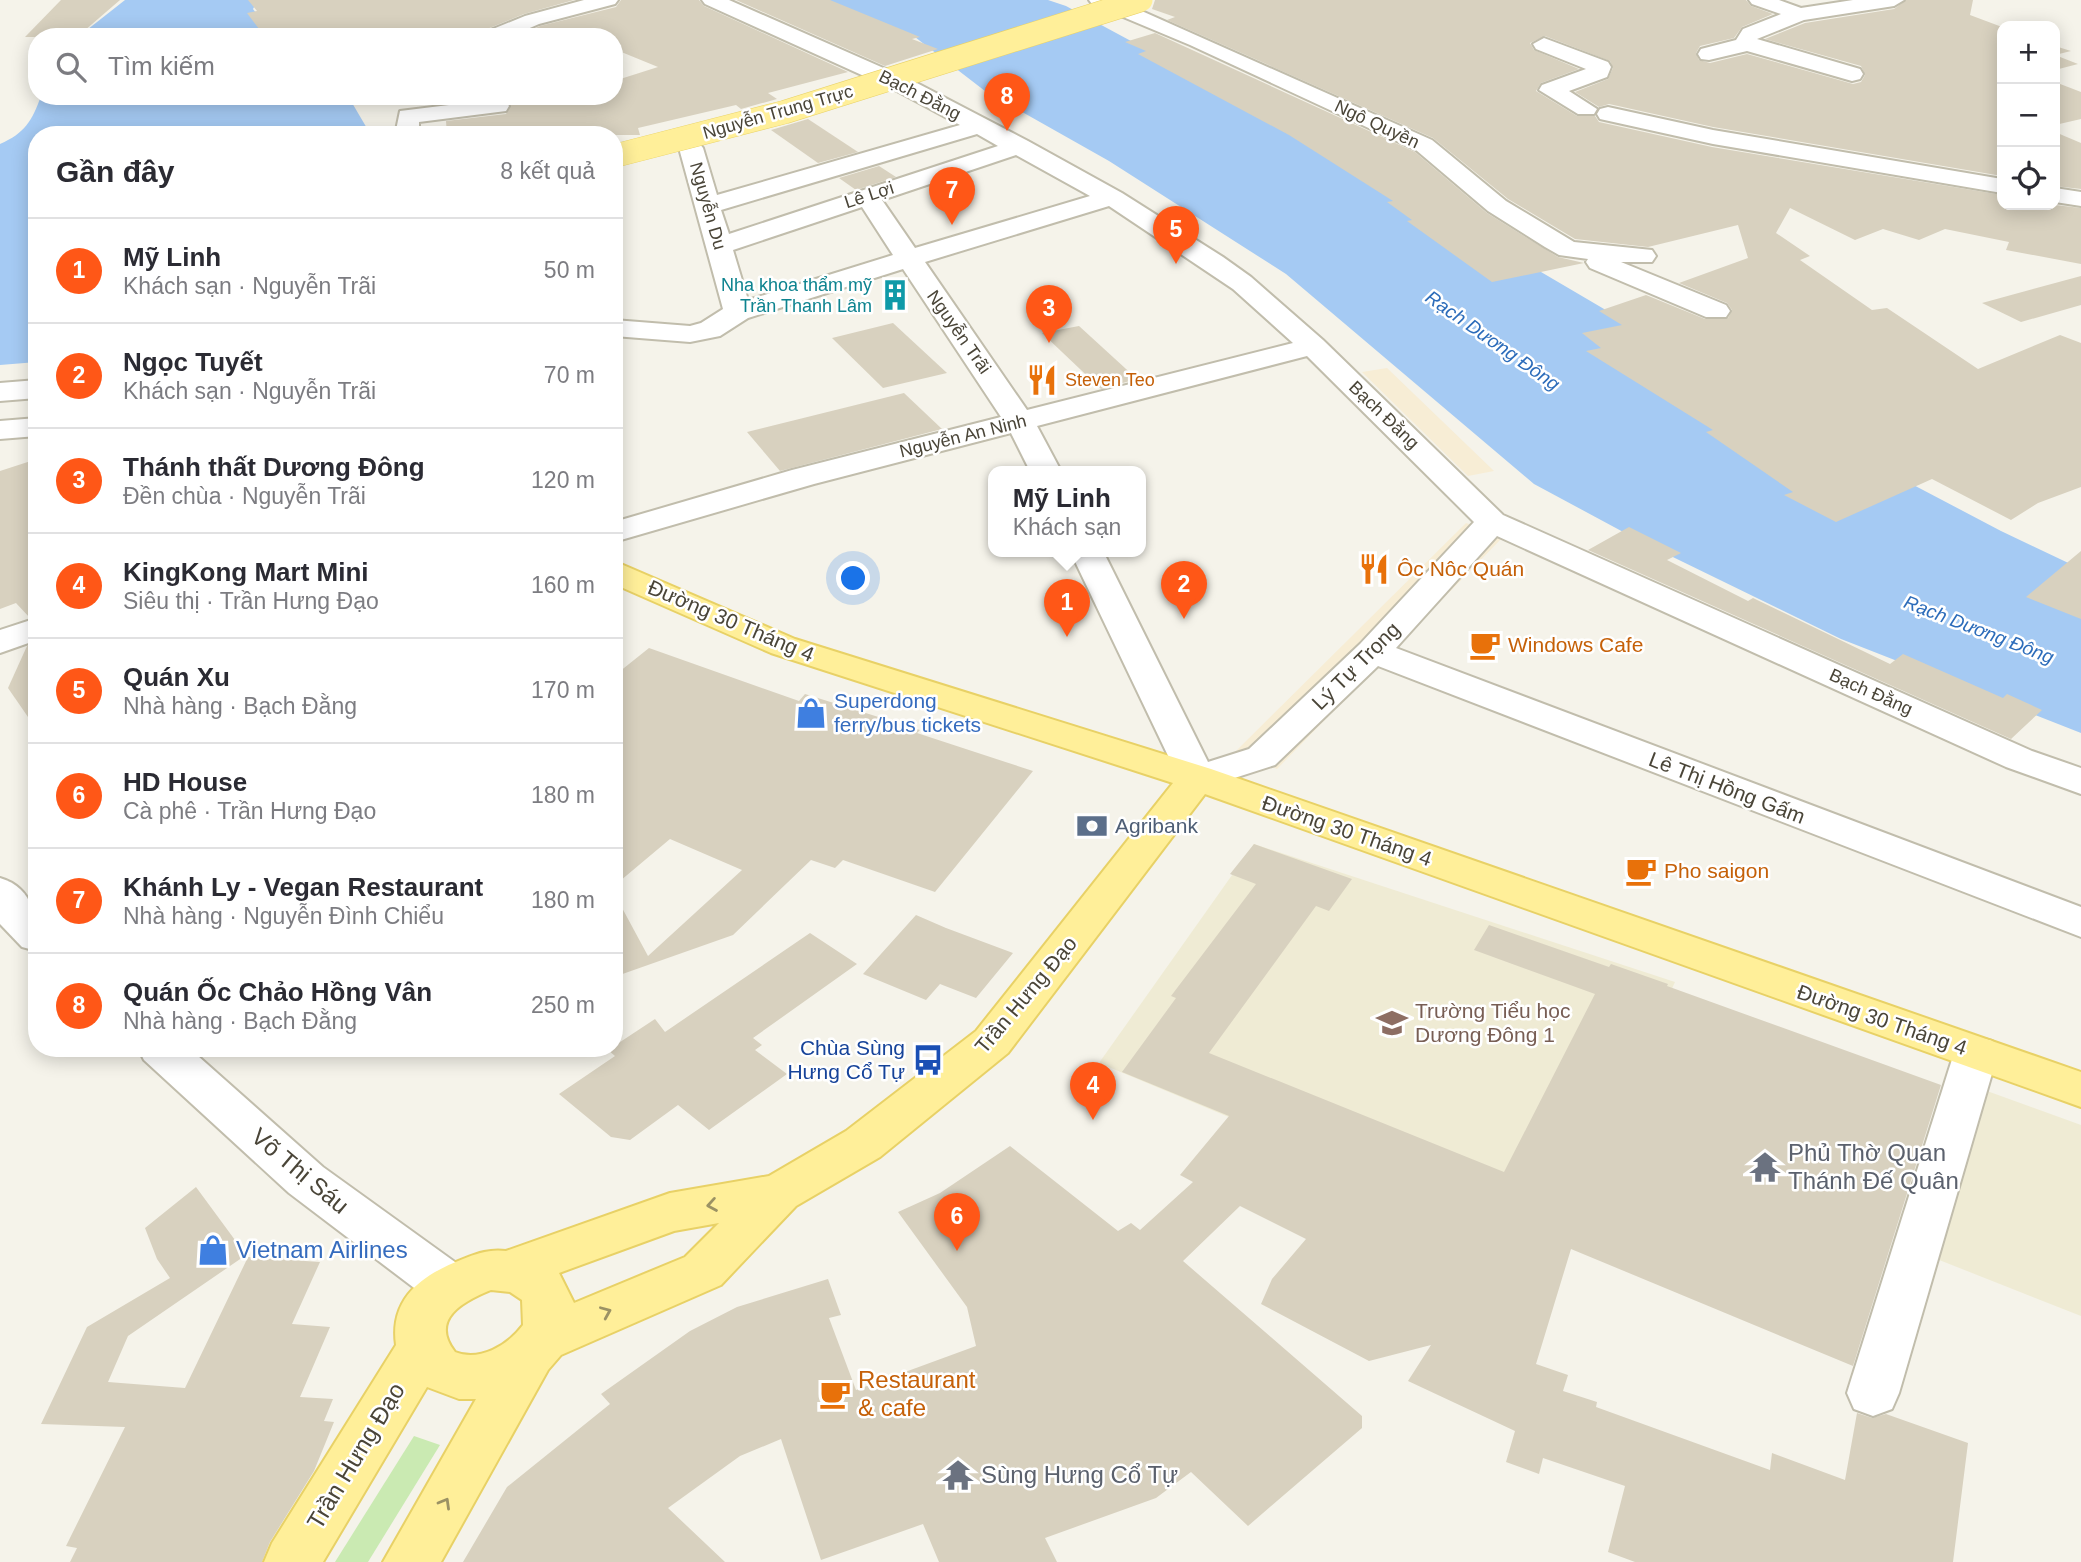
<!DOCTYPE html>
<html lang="vi">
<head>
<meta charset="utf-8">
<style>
	body { margin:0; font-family:Helvetica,sans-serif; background:#f7f7f7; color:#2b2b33 }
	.controls { position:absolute; right:21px; top:21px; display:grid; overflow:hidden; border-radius:14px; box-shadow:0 4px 18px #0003 }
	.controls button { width:63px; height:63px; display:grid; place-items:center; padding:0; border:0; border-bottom:2px solid #e1e1e2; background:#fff; color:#2b2b33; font:35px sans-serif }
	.you { position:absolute; left:854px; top:579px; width:24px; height:24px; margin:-18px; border:5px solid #fff; border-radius:50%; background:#1a73e8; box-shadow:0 0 0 10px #1a73e833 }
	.badge { display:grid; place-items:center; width:46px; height:46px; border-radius:50%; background:#ff5717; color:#fff; font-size:23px; font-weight:700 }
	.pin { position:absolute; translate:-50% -58px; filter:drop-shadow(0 2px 4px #0008) }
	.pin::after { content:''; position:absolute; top:37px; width:24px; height:21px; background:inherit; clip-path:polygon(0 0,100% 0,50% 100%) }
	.popup { position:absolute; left:988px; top:466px; width:158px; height:91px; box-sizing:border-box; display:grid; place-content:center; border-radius:14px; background:#fff; filter:drop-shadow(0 2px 5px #0005); font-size:23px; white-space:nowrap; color:#7c7c81 }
	.popup b { font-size:26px; color:#2b2b33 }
	.popup::after { content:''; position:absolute; left:50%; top:100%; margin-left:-14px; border:14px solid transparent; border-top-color:#fff }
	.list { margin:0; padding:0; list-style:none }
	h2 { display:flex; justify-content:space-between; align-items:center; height:91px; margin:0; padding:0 28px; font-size:30px }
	h2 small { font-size:23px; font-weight:400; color:#7c7c81 }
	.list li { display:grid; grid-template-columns:46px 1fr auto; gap:21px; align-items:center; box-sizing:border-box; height:105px; padding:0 28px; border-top:2px solid #e1e1e2 }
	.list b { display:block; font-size:26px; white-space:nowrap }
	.list p { margin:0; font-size:23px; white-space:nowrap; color:#7c7c81 }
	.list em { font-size:23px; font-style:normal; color:#7c7c81 }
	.icon { flex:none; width:38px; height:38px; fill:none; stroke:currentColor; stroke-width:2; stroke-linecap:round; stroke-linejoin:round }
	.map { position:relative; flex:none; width:2081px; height:1562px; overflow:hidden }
	.search { position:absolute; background:#fff; box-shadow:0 4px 18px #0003; left:28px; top:28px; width:595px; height:77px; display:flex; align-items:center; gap:18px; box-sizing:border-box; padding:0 24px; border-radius:28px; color:#7c7c81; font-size:26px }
	.panel { position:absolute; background:#fff; box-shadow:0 4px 18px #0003; left:28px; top:126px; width:595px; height:931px; border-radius:28px }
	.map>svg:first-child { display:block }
	.commercial { fill:#f7edd5 }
	.education { fill:#efebd4 }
	.green { fill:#caeab2 }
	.water { fill:#a5caf3 }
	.building { fill:#d8d1bf }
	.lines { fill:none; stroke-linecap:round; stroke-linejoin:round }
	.minor-casing { stroke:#c1bdac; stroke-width:4 }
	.major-casing { stroke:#e8d166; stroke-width:4 }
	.minor { fill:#fff; fill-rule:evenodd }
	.major { fill:#ffef99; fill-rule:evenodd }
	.major-bridge-casing { stroke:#e8d166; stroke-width:24; stroke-linecap:butt }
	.major-bridge { stroke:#ffef99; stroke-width:23 }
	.oneway { stroke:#9b9264 }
	.labels { text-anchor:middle; stroke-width:5; stroke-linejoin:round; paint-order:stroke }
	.far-street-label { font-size:18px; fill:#4a4538; stroke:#fff }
	.far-culture-label { font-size:18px; fill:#0d838f; stroke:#fff; text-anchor:end }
	.far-food-label { font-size:18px; fill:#c56008; stroke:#fff; text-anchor:start }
	.far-water-label { font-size:19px; font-style:italic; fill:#2c6cba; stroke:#fff }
	.food-label { font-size:21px; fill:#c56008; stroke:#fff; text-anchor:start }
	.street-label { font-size:21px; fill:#4a4538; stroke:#fff }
	.shop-label { font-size:21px; fill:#366cbe; stroke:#fff; text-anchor:start }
	.service-label { font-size:21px; fill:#4e5e75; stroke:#fff; text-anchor:start }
	.education-label { font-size:21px; fill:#785e54; stroke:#fff; text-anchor:start }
	.transit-label { font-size:21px; fill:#164399; stroke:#fff; text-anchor:end }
	.near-worship-label { font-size:24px; fill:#5b616d; stroke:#fff; text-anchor:start }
	.near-street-label { font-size:24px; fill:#4a4538; stroke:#fff }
	.near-shop-label { font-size:24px; fill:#366cbe; stroke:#fff; text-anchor:start }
	.near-food-label { font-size:24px; fill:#c56008; stroke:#fff; text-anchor:start }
</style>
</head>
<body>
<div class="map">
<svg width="2081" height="1562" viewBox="0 0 2081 1562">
	<rect width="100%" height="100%" fill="#f5f3ea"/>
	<g class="commercial">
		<polygon points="1387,368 1494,471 1468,476 1362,372"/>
		<polygon points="1466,523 1504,536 1277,769 1235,752"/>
	</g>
	<g class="education">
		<polygon points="1254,844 1675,982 1550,1251 1099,1063"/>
		<polygon points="1976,1087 2081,1125 2081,1316 1924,1254"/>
	</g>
	<polygon class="green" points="414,1436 440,1445 368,1562 335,1562"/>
	<g class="water">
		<polygon points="125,0 258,0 253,9 270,31 285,37 78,37"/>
		<polygon points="818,0 1048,0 1066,6 1335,151 1633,326 1712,379 2001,531 2081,569 2081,733 1841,639 1640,541 1534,484 1286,274 1109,161 985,91 911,34"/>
		<path d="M41,96h307l20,34 -1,5h-330v227l-37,3v-221c25,-11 32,-23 41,-48z"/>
	</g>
	<g class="building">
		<polygon points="61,0 120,0 77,37 25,37"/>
		<polygon points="248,0 574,0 524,14 482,31 478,37 265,37 247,13 257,11"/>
		<polygon points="621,0 699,0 704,6 848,72 768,93 777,99 741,109 736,105 638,128 640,135 447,135 446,121 506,114 511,105 507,98 499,96 445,103 444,96 614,96 614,81 658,67 614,49 614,37 516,37 540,26 616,7"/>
		<polygon points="736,0 830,0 920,37 912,39 938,49 885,66"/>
		<polygon points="1155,0 1746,0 1751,6 1773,14 1742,27 1734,38 1700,46 1696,53 1699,60 1710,63 1747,54 1853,84 1861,82 1865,75 1861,66 1765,39 1805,23 1894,9 1906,0 1973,0 1970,15 2002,27 2002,176 1713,127 1609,104 1599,107 1575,92 1608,79 1613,68 1610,61 1545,36 1530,43 1534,50 1579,69 1541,83 1536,91 1577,116 1595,116 1599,122 1712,147 2002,195 2002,205 2055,205 2081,208 2081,264 2006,250 2009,242 1945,229 1919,240 1883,229 1855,240 1790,208 1776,233 1810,256 1800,260 1872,310 1887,308 1978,369 2060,335 2081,343 2081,487 2038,503 2011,520 1932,479 1836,522 1784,495 1793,492 1706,432 1713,430 1586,351 1601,348 1582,333 1622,325 1599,311 1646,295 1705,319 1728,318 1732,310 1727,303 1679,283 1748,258 1738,225 1648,247 1575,239 1508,199 1433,138 1167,20 1175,17 1152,9"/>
		<polygon points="1155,33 1415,152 1487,213 1558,257 1584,263 1492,282 1407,221 1412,220 1387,202 1393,201 1289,135 1138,54 1146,51 1125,42"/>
		<polygon points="2055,46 2071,51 2055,55 2078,64 2055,70"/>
		<polygon points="2055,82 2081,92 2081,119 2055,125"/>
		<polygon points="808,119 858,152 818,163 771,130"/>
		<polygon points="2055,132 2081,143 2081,189 2055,186"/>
		<polygon points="879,166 896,177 856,190 839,178"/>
		<polygon points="2081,276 2081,305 2021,322 1982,303"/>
		<polygon points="893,323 947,373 883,388 832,338"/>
		<polygon points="1079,326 1137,379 1101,389 1042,333"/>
		<polygon points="904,393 942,429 780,471 747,432"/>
		<polygon points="37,459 37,616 30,618 16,603 0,609 0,471"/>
		<polygon points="1629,527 1681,553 1667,560 1748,601 1753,598 1890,664 1903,654 2003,698 2007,694 2042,710 2011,739 1588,550"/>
		<polygon points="2081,551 2081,619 2026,597"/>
		<polygon points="37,643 37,730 8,688 27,646"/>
		<polygon points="649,648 799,701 805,694 920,730 917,733 1033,771 935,892 843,860 835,868 811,860 733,935 614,977 614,893 648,956 742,870 670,839 614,886 614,676"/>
		<polygon points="1254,844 1352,879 1329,911 1316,906 1209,1053 1504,1172 1595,994 1474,950 1489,925 1609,967 1611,964 1668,984 1667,986 1941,1085 1853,1366 1571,1249 1536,1364 1568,1375 1563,1391 1597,1402 1596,1407 1770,1470 1772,1453 1845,1480 1857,1413 1872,1418 1886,1414 1968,1443 1953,1562 1635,1562 1608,1552 1625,1486 1543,1458 1539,1474 1506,1462 1515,1431 1408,1381 1431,1345 1369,1361 1261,1304 1272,1279 1306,1239 1240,1206 1183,1261 1362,1416 1362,1428 1248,1526 1191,1472 1156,1498 1045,1538 1057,1562 939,1562 923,1524 821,1560 781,1439 740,1456 668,1508 725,1562 463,1562 507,1487 610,1404 601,1394 690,1331 737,1307 828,1279 841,1315 829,1318 856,1390 976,1346 967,1307 898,1212 940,1193 1010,1146 1118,1231 1131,1223 1140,1230 1193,1182 1180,1175 1229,1116 1122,1072 1176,998 1171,996 1256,884 1230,874"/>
		<polygon points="916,915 946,928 1013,953 976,998 940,984 926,1000 863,974"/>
		<polygon points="810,933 857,964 753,1038 762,1045 755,1050 787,1074 709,1130 678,1105 630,1140 611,1137 559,1094 615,1056 608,1050 655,1019 665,1032"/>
		<polygon points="196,1187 246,1255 128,1336 108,1382 185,1388 248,1257 320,1262 292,1324 330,1327 300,1397 333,1399 324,1421 334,1422 314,1471 270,1542 262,1562 70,1562 77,1548 66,1546 125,1427 41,1424 87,1327 170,1278 157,1259 145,1228"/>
	</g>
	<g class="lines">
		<defs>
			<g id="minor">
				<polygon points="584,0 618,0 615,4 539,24 509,37 480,37 483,33 525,16"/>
				<path d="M702,0h27l184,81 115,60 94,52 101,64 28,20 72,63 180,175 529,236 49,17v26l-75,-27 -509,-231 -101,112 685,259v30l-703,-271 -103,99 -78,25 -14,-3 -113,-236h33l105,211 41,-13 111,-105 114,-122 -167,-166 -270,70 24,45h-31l-19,-38 -197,51 -200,58v-20l178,-52 209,-53 -98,-148 -155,49 -28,18 -30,6 -76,-6v-16l76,6 11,-3 22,-14 -44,-161 4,-5h16l4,5 14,47 243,-70 -63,-34 -192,-87zM977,134l21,12 -269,88 -8,-24zM1016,155l74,41 -175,52 -33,-48zM1109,206l124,83 60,54 -266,67 -102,-148zM862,207l31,48 -145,45 -15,-50z"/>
				<polygon points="1089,0 1117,0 1432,140 1506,201 1574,242 1652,250 1656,256 1652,262 1621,262 1726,305 1730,311 1726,317 1706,317 1590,268 1586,262 1588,259 1559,255 1545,247 1488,211 1416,150 1190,45 1092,4"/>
				<polygon points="1749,0 1779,0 1801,8 1853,0 1904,0 1894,6 1804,20 1757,39 1860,69 1863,74 1860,79 1852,81 1747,51 1709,60 1701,59 1698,54 1701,49 1736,40 1743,29 1781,14 1752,4"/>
				<polygon points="1544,38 1608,62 1611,67 1607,77 1569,91 1597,109 1594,114 1578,114 1539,90 1542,85 1586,69 1536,49 1533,44"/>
				<polygon points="498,99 506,101 509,106 506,111 419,122 419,135 395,135 400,111"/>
				<polygon points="1608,107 1713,130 2002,179 2002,193 1713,144 1600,119 1597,114 1600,109"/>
				<polygon points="2055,188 2081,192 2081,206 2055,202"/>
				<polygon points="37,380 37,398 0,401 0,383"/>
				<polygon points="37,418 37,436 0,439 0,421"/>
				<polygon points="37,618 37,640 0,653 0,630"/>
				<path d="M0,878c35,10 37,43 37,73l-15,-4 -22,-23z"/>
				<polygon points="1976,1037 1992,1041 1998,1053 1899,1393 1892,1409 1873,1416 1854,1409 1847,1393 1954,1053 1960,1041"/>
				<polygon points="138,1048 189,1048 323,1167 466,1270 473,1285 466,1300 448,1306 430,1300 289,1193 144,1060"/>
			</g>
			<path id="major" d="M614,561l181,78 416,130 870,303v35l-876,-313 -197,259 -128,104 -84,49 -75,79 -160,70 -13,15 -107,192h-58l93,-163h-17l-32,-12 -104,175h-59l8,-19 124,-198c-7,-48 28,-71 67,-86 15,-6 27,-10 43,-8l164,-58 99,-17 77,-45 130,-100 197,-248 -402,-130 -157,-69zM719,1223l-34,34 -111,46 -15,-30 115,-42zM491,1290l19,2 12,8 1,25c-15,20 -43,37 -68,27 -26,-33 9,-51 36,-62z"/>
		</defs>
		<use href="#minor" class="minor-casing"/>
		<use href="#major" class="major-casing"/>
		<use href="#minor" class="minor"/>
		<use href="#major" class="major"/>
		<defs>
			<polyline id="major-bridge" points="614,156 785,112 1141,0"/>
		</defs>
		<use href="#major-bridge" class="major-bridge-casing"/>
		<use href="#major-bridge" class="major-bridge"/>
	</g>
	<defs><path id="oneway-chevron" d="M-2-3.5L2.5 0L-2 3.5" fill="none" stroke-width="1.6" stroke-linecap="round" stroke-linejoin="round" transform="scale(1.75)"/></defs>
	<g class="oneway">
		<use href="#oneway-chevron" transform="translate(712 1205) rotate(170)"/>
		<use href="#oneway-chevron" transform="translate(606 1312) rotate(-23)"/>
		<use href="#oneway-chevron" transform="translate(445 1503) rotate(-60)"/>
	</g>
	<defs>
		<symbol id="building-bare" viewBox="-9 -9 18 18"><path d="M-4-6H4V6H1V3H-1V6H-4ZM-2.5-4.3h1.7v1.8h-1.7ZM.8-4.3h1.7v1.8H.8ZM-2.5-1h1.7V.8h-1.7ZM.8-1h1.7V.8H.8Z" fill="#0f9aa8" stroke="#fff" stroke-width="2.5" paint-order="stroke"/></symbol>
		<symbol id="restaurant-bare" viewBox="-9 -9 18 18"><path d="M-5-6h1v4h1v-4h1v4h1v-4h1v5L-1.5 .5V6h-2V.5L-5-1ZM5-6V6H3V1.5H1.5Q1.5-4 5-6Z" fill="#e8710a" stroke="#fff" stroke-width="2.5" paint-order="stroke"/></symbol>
		<symbol id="cafe-bare" viewBox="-9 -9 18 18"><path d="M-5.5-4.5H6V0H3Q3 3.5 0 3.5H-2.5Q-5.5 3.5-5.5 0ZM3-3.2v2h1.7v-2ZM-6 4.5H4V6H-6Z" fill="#e8710a" stroke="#fff" stroke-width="2.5" paint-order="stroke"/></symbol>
		<symbol id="shop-bare" viewBox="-9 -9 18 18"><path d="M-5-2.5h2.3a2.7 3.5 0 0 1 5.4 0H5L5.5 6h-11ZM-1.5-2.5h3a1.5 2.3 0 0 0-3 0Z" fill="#3f7fe0" stroke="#fff" stroke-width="2.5" paint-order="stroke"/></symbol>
		<symbol id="bank-bare" viewBox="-9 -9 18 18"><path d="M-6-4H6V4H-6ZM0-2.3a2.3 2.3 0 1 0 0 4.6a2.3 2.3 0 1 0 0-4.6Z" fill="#5c6f8a" stroke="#fff" stroke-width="2.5" paint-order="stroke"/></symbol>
		<symbol id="school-bare" viewBox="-9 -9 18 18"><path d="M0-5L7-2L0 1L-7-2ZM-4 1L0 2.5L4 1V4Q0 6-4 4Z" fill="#8d6e63" stroke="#fff" stroke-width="2.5" paint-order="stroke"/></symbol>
		<symbol id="bus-bare" viewBox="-9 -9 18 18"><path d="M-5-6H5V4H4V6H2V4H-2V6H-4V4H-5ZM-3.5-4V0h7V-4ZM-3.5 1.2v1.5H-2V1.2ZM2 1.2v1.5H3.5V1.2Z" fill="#1a4fb4" stroke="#fff" stroke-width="2.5" paint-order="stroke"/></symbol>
		<symbol id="temple-bare" viewBox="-9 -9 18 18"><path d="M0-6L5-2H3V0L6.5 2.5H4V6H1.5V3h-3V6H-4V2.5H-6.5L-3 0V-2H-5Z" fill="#6b7280" stroke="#fff" stroke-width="2.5" paint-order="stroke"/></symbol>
	</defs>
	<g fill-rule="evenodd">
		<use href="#building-bare" x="873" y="273" width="44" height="44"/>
		<use href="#restaurant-bare" x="1020" y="358" width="44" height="44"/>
		<use href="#restaurant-bare" x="1352" y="547" width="44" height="44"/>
		<use href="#cafe-bare" x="1463" y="623" width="44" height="44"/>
		<use href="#shop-bare" x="789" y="691" width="44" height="44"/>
		<use href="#bank-bare" x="1070" y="804" width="44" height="44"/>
		<use href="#cafe-bare" x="1619" y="849" width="44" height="44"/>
		<use href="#school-bare" x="1370" y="1001" width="44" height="44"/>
		<use href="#bus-bare" x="906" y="1038" width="44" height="44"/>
		<use href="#temple-bare" x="1743" y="1145" width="44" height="44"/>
		<use href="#shop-bare" x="191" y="1228" width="44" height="44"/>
		<use href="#cafe-bare" x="813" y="1372" width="44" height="44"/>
		<use href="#temple-bare" x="936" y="1453" width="44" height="44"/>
	</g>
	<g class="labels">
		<g class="far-street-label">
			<text transform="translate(920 95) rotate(27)" y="6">Bạch Đằng</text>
			<text transform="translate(778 112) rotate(-16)" y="6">Nguyễn Trung Trực</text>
			<text transform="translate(1377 124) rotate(25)" y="6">Ngô Quyền</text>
			<text transform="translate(869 195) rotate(-18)" y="6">Lê Lợi</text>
			<text transform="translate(708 206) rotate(74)" y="6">Nguyễn Du</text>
			<text transform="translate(959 332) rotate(55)" y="6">Nguyễn Trãi</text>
			<text transform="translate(1384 415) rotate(44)" y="6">Bạch Đằng</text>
			<text transform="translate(963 436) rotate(-14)" y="6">Nguyễn An Ninh</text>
			<text transform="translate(1871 692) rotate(24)" y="6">Bạch Đằng</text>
		</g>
		<g class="far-culture-label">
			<text x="872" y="291">Nha khoa thẩm mỹ<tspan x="872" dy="21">Trần Thanh Lâm</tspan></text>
		</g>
		<g class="far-food-label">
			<text x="1065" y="386">Steven Teo</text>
		</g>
		<g class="far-water-label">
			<text transform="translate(1493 340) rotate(35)" y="7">Rạch Dương Đông</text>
			<text transform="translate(1979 629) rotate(21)" y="7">Rạch Dương Đông</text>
		</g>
		<g class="food-label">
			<text x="1397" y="576">Ôc Nôc Quán</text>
			<text x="1508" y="652">Windows Cafe</text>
			<text x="1664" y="878">Pho saigon</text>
		</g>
		<g class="street-label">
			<text transform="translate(731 621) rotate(23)" y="7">Đường 30 Tháng 4</text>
			<text transform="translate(1356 666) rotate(-45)" y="7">Lý Tự Trọng</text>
			<text transform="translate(1727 788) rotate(21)" y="7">Lê Thị Hồng Gấm</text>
			<text transform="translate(1347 831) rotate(19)" y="7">Đường 30 Tháng 4</text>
			<text transform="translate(1026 995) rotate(-50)" y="7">Trần Hưng Đạo</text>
			<text transform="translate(1882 1020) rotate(19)" y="7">Đường 30 Tháng 4</text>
		</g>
		<g class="shop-label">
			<text x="834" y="708">Superdong<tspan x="834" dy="24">ferry/bus tickets</tspan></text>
		</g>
		<g class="service-label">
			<text x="1115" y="833">Agribank</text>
		</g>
		<g class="education-label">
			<text x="1415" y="1018">Trường Tiểu học<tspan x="1415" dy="24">Dương Đông 1</tspan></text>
		</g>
		<g class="transit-label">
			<text x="905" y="1055">Chùa Sùng<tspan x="905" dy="24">Hưng Cổ Tự</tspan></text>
		</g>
		<g class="near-worship-label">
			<text x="1788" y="1161">Phủ Thờ Quan<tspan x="1788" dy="28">Thánh Đế Quân</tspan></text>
			<text x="981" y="1483">Sùng Hưng Cổ Tự</text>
		</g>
		<g class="near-street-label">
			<text transform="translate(300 1171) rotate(40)" y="8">Võ Thị Sáu</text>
			<text transform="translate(356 1456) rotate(-59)" y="8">Trần Hưng Đạo</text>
		</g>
		<g class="near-shop-label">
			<text x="236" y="1258">Vietnam Airlines</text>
		</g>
		<g class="near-food-label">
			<text x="858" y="1388">Restaurant<tspan x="858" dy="28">&amp; cafe</tspan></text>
		</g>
	</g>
</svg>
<div class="controls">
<button>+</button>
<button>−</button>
<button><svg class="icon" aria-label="locate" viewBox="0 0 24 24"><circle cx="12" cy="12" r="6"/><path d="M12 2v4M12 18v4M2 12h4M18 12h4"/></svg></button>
</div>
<div class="you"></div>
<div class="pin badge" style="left:1067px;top:637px">1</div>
<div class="popup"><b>Mỹ Linh</b>Khách sạn</div>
<div class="pin badge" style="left:1184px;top:619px">2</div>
<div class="pin badge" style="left:1049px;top:343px">3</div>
<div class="pin badge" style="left:1093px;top:1120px">4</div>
<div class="pin badge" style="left:1176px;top:264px">5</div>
<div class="pin badge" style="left:957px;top:1251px">6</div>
<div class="pin badge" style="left:952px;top:225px">7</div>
<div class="pin badge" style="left:1007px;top:131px">8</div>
<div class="search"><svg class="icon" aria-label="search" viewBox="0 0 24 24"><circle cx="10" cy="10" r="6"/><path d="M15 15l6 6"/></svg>Tìm kiếm</div>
<section class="panel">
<h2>Gần đây<small>8 kết quả</small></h2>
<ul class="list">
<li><span class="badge">1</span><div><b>Mỹ Linh</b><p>Khách sạn · Nguyễn Trãi</p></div><em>50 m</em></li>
<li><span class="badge">2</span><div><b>Ngọc Tuyết</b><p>Khách sạn · Nguyễn Trãi</p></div><em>70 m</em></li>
<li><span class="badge">3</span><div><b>Thánh thất Dương Đông</b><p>Đền chùa · Nguyễn Trãi</p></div><em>120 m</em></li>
<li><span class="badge">4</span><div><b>KingKong Mart Mini</b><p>Siêu thị · Trần Hưng Đạo</p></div><em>160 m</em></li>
<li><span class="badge">5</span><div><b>Quán Xu</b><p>Nhà hàng · Bạch Đằng</p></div><em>170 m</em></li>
<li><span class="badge">6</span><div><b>HD House</b><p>Cà phê · Trần Hưng Đạo</p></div><em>180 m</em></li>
<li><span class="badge">7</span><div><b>Khánh Ly - Vegan Restaurant</b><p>Nhà hàng · Nguyễn Đình Chiểu</p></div><em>180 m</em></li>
<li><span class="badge">8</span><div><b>Quán Ốc Chảo Hồng Vân</b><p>Nhà hàng · Bạch Đằng</p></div><em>250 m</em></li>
</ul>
</section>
</div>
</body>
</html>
